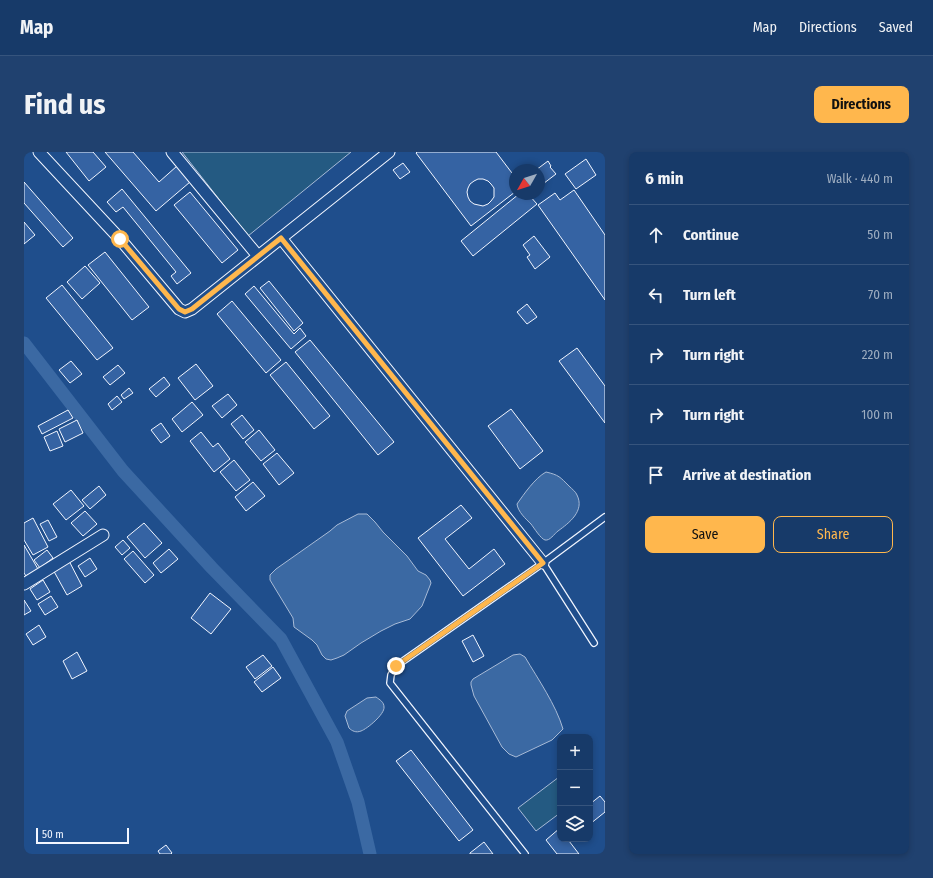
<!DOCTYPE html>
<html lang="en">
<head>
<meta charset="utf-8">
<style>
	body { margin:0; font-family:"Fira Sans Condensed",sans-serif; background:#20416f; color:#f1f3f6 }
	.controls { position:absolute; right:12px; bottom:12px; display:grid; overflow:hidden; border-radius:8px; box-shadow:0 2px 6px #0003 }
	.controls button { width:36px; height:36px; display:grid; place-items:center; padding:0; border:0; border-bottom:1px solid #36547d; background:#173a69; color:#f1f3f6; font:20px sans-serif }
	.compass { position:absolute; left:485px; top:12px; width:36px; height:36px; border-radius:50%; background:#173a69; box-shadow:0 2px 6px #0003; rotate:231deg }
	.scale { position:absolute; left:12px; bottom:10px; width:93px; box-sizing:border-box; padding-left:4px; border:2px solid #f2f6ff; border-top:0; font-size:11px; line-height:14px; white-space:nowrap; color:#f2f6ff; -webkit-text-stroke:3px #1f4e8c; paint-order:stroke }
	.stop { position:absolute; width:12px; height:12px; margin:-9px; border:3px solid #ffb74d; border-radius:50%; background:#fff }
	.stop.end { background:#ffb74d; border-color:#fff; box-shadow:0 1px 4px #0008 }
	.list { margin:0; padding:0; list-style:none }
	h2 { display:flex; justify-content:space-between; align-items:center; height:52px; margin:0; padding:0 16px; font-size:17px }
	h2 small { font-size:13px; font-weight:400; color:#9eadc0 }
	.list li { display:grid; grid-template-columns:26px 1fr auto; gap:12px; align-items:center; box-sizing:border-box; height:60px; padding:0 16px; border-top:1px solid #36547d }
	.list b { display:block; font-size:15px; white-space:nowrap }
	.list em { font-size:13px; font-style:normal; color:#9eadc0 }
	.actions { display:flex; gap:8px; padding:12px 16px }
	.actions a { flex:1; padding:9px 0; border:1px solid #ffb74d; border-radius:8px; text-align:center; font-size:14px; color:#ffb74d }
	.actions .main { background:#ffb74d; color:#111 }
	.icon { flex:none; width:22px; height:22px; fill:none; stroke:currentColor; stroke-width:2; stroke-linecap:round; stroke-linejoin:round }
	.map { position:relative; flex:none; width:581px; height:702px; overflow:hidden; border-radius:8px }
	header { display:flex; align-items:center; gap:24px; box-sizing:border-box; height:56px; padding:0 20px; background:#173a69; border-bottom:1px solid #36547d }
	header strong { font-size:19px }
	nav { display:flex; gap:22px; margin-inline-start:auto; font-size:14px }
	.intro { display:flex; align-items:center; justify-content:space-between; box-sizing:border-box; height:96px; padding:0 24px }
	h1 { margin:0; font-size:28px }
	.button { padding:10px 18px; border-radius:8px; background:#ffb74d; color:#111; font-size:14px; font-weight:700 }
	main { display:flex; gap:24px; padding:0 24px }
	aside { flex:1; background:#173a69; border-radius:8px; box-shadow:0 2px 6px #0003 }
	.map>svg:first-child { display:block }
	.green { fill:#245a82; stroke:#a8bbd7 }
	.water { fill:#3b69a3; stroke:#a8bbd7 }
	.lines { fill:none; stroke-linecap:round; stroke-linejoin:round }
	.canal { stroke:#3b69a3; stroke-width:13 }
	.building { fill:#3563a3; stroke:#f2f6ff; fill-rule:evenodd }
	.lane-casing { stroke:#f2f6ff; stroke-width:8 }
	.street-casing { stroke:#f2f6ff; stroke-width:13 }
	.lane { stroke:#1f4e8c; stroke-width:5.5 }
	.street { stroke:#1f4e8c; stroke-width:11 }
	.route { stroke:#ffb74d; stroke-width:5 }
</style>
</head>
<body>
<header>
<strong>Map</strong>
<nav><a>Map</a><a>Directions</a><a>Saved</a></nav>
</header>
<div class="intro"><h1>Find us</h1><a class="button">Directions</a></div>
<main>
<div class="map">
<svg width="581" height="702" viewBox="0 0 581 702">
	<rect width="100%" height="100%" fill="#1f4e8c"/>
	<g class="green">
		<polygon points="158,0 327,0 224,84"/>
		<polygon points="535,625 536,627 536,661 512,679 494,656"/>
	</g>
	<g class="water">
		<path d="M522,320c13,3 14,5 23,14 3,3 7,6 8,9 8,16 -8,28 -19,36 -4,3 -8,10 -13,9 -4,-1 -11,-12 -14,-16 -5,-5 -13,-12 -14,-20 7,-10 18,-26 29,-32z"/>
		<polygon points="334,362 343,362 351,370 359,380 383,404 394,419 402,423 406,428 407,431 398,454 386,467 371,472 357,479 337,491 320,503 313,506 307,508 302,507 298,503 293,493 288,488 270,475 269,466 246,428 246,423 252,417 306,379 313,373"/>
		<path d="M496,502l5,3c13,22 31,48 38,72l-11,11 -36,17 -7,-3 -7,-7 -28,-51 -3,-11v-3l2,-3 40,-24z"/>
		<path d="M352,545c4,3 8,5 8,10 1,7 -17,22 -23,24 -5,2 -9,0 -12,-3l-4,-12 2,-5 20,-13z"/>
	</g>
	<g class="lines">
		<polyline class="canal" points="0,191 99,319 188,416 257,487 313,590 334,650 346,702"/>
	</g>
	<g class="building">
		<polygon points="42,0 69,0 82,15 65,29"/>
		<polygon points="81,0 109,0 135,30 153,14 166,30 132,59"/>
		<path d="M393,0h79l19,25v15l-44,34 -55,-73zM454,27h5l5,2 3,3 3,4v9l-3,4 -3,3 -5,2 -9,-2 -4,-3 -2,-4 -1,-5 1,-4 2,-4 4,-3z"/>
		<polygon points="562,7 572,23 552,37 541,22"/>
		<polygon points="524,9 527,14 526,15 532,22 515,35 515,18 512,18"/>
		<polygon points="379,11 386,20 376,27 369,18"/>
		<polygon points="0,30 49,86 39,95 0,51"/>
		<polygon points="98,37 167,121 153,132 147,124 152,120 99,55 92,60 83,50"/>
		<polygon points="550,38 581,83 581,148 514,53 531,41 536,48"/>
		<polygon points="166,40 214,98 198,111 150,53"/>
		<polygon points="495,42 504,42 513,52 449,104 437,89"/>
		<polygon points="0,70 11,83 0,92"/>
		<polygon points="510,84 526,105 511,117 503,105 506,103 499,93"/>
		<polygon points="81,100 125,155 108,168 64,113"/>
		<polygon points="61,114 76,131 58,147 43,130"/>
		<polygon points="245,129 279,171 270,179 236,136"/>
		<polygon points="38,133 89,196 73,208 22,146"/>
		<polygon points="230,134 270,182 276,176 282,184 267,197 221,142"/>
		<polygon points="208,149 257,208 242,221 193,162"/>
		<polygon points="503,152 513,165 503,172 493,160"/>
		<polygon points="286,188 370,290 354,303 271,200"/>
		<polygon points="553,196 581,234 581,271 535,209"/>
		<polygon points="47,209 58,222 46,231 35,218"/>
		<polygon points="262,210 306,264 290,277 246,223"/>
		<polygon points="172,212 189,234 171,248 154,226"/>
		<polygon points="94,213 101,221 86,233 79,225"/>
		<polygon points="140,225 146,233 132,245 125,237"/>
		<polygon points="105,236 109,241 100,247 97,243"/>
		<polygon points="204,242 213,253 198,266 188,254"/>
		<polygon points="93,244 98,250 88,258 84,252"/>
		<polygon points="168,250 179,263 158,280 148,267"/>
		<polygon points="487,257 519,299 496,317 464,274"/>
		<polygon points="44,258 49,266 18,282 14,274"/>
		<polygon points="218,263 230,278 219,287 207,272"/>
		<polygon points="53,268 59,281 41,290 35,277"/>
		<polygon points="137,271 146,284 137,291 127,278"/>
		<polygon points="235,278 251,298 237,309 221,290"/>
		<polygon points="33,279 39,294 26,299 20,285"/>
		<polygon points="177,280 189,295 194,291 206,307 190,320 166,289"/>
		<polygon points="253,301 270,321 255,333 239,312"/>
		<polygon points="210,308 226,328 212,339 196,320"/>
		<polygon points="229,330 241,344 222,359 211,345"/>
		<polygon points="75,334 82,343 66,357 58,348"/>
		<polygon points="47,338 60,354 42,368 29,352"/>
		<polygon points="437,353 448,366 421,387 445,417 470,397 481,412 439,444 394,386"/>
		<polygon points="61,359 73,372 59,384 47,371"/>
		<polygon points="9,366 24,395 9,403 0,388 0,371"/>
		<polygon points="24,368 33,385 25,389 16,372"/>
		<polygon points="120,371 138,391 121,406 103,385"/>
		<polygon points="99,388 106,396 98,403 91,395"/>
		<polygon points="0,393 14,417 2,424 0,421"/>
		<polygon points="145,397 154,407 137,421 129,411"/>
		<polygon points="23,398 29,406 16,416 10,408"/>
		<polygon points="109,399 130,423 121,431 100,407"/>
		<polygon points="43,405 58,434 43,443 27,414"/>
		<polygon points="66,406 73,417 61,425 54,414"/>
		<polygon points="19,428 26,440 13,448 6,437"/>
		<polygon points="186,441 207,457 187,482 167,466"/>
		<polygon points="27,444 34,455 21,463 14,452"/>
		<polygon points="0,448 7,459 0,463"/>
		<polygon points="15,473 22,485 9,493 2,482"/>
		<polygon points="449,483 460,504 449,510 438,489"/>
		<polygon points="53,500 63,519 48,527 39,509"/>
		<polygon points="239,503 248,514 231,527 222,515"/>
		<polygon points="249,515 257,526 238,540 230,530"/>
		<polygon points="387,598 449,678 435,689 372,609"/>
		<polygon points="576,644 581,650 581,660 566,672 566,652"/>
		<polygon points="536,676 536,687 548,687 545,689 555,702 533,702 522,688"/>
		<polygon points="460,690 469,702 446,702 446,701"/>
		<polygon points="142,693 148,701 147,702 136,702 134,699"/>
	</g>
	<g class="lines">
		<defs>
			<g id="lane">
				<polyline points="519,411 570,491"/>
				<polyline points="501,702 366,531 367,523 372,514 519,411 581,365"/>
			</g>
			<g id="street">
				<polyline points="15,0 96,87 155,157 161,160 168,157 365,0"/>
				<polyline points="148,0 234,104"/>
				<polyline points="257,86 519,411"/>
				<polyline points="0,432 79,383"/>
			</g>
		</defs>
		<use href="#lane" class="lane-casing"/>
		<use href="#street" class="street-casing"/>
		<use href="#lane" class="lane"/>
		<use href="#street" class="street"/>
	</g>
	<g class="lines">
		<polyline class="route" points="96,87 155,157 161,160 168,157 257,86 519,411 372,514"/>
	</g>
</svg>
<div class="controls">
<button>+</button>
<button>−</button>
<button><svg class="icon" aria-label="layers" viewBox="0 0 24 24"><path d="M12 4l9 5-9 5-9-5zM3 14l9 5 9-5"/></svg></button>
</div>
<svg class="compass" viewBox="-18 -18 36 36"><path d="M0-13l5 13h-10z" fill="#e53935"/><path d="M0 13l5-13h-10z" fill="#9eadc0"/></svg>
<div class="scale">50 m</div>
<div class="stop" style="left:96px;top:87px"></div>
<div class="stop end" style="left:372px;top:514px"></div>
</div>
<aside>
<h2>6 min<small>Walk · 440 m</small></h2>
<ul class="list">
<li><svg class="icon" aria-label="ahead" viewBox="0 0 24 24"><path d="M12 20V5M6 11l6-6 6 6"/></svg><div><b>Continue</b></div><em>50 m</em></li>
<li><svg class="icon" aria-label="left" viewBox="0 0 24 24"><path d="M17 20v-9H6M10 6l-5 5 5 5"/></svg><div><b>Turn left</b></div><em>70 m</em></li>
<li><svg class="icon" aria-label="right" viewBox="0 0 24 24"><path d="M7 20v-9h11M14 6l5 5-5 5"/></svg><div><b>Turn right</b></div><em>220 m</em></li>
<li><svg class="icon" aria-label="right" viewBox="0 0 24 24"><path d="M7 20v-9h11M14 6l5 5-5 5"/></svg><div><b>Turn right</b></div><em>100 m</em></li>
<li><svg class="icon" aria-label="arrive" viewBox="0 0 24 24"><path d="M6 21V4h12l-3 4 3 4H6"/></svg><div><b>Arrive at destination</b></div></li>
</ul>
<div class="actions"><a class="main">Save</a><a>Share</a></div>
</aside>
</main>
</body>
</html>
